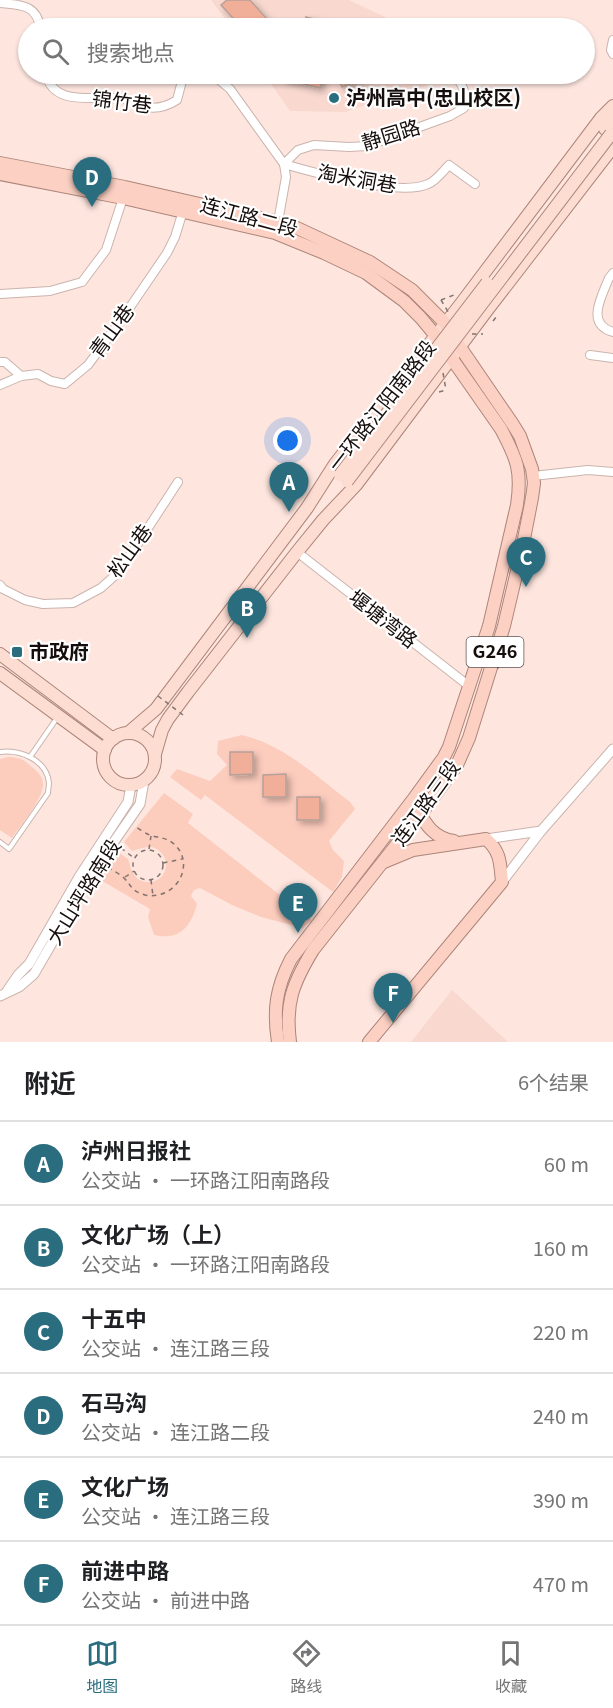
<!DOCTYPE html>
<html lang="zh">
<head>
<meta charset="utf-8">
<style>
	body { margin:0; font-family:Georgia,"Noto Sans SC",serif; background:#f2f2f2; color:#202124 }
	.you { position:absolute; left:288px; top:441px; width:21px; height:21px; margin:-15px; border:4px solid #fff; border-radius:50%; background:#1a73e8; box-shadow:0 0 0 9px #1a73e833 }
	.badge { display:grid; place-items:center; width:39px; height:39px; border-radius:50%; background:#296d7e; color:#fff; font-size:20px; font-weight:700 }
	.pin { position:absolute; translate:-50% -50px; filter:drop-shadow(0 2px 3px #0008) }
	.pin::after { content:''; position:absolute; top:32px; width:21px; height:18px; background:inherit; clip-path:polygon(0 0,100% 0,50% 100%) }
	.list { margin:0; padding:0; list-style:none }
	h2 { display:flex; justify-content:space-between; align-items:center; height:78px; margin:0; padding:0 24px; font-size:26px }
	h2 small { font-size:20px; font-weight:400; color:#757577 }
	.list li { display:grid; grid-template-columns:39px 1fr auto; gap:18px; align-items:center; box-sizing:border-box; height:84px; padding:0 24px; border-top:2px solid #e0e0e0 }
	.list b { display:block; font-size:22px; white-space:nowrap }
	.list p { margin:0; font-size:20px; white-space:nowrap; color:#757577 }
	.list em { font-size:20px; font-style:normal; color:#757577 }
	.icon { flex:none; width:33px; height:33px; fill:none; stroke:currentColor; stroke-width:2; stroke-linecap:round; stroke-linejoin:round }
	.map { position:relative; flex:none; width:613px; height:1042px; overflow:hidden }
	.search { position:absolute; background:#fff; box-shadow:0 2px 4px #0004; left:18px; right:18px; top:18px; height:66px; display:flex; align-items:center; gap:15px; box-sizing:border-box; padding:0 21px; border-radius:33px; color:#757577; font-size:22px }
	.sheet { height:582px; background:#fff }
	nav { display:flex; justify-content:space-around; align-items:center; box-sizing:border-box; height:84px; border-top:2px solid #e0e0e0; background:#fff; font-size:16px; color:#757577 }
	nav a { display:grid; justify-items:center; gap:3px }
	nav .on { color:#296d7e }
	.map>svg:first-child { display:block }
	.built { fill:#f8d8cf }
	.green { fill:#fcccbd }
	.building { fill:#f1ae99; stroke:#b6a099; stroke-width:1.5; filter:url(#shadow) }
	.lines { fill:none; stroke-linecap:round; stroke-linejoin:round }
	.service-casing { stroke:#cab4ad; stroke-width:6 }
	.minor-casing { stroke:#cab4ad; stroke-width:10 }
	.tertiary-casing { stroke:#cab4ad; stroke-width:11 }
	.primary-casing { stroke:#ac8579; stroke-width:14 }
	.trunk-casing { stroke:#ac8579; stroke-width:14 }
	.path { stroke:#82736e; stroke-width:1.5; stroke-dasharray:4.5 4.5; stroke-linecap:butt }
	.service { stroke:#fff; stroke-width:4 }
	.minor { stroke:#fff; stroke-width:8 }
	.tertiary { stroke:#fff; stroke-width:9 }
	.primary { stroke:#fddcd2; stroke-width:12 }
	.trunk { stroke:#fcd0c3; stroke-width:12 }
	.primary-bridge-casing { stroke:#ac8579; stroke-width:14; stroke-linecap:butt }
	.path-bridge { stroke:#82736e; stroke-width:1.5; stroke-dasharray:4.5 4.5; stroke-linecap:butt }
	.primary-bridge { stroke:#fddcd2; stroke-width:12 }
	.poi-dot { fill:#296d7e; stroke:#fff; stroke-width:2 }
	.labels { text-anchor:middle; stroke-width:4.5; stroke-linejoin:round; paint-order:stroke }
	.shield { fill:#fff; stroke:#5c5655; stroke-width:1.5 }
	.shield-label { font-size:18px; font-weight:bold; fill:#160e0c }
	.poi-label { font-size:20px; font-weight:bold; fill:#160e0c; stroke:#fff; text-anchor:start }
	.street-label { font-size:20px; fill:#160e0c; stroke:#fff }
</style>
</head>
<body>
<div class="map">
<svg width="613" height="1042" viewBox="0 0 613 1042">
	<defs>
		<filter id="shadow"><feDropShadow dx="3.5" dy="3.5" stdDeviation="3" flood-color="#0004"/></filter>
	</defs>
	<rect width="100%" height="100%" fill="#fee6df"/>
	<g class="built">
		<polygon points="211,0 349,0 408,28 232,28"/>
		<polygon points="264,74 436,74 425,86 345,112 290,111"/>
		<polygon points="452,990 508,1042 411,1042"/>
	</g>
	<g class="green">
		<path d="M242,735c42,10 74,41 108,67l5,7 -26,32 4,9 11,11 -2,16 -9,15 -128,-97 -4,5 -31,-23 7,-8 33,12 17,-16 -10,-11 1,-13z"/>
		<path d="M8,757c11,0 17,3 25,11 5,4 10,9 10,16 0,15 -22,41 -31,54l-12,-8v-71z"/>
		<path d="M164,793l29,21 -5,9 124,97 -9,8 -42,-11 -29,-12 -32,-17 -6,2 -3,6 6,8c-6,22 -17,37 -43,31l-6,-18 2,-8 -51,-30 19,-27 10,7c2,6 3,12 7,17 7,9 24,8 29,-3 6,-10 -1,-24 -13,-26 -6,0 -13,2 -19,4l-8,-9z"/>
	</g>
	<g class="building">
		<polygon points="227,0 250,0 275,28 242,28 221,5"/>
		<polygon points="306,17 331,23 330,28 296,28 297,23 303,25"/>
		<polygon points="284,74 324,74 320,88 283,79"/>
		<polygon points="337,74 376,74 342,87"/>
		<polygon points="230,752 253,752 253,774 230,775"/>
		<polygon points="286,774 286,797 263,797 263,775"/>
		<rect x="297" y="797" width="23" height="23"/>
	</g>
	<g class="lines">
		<defs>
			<g id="service">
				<path d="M0,752c20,-3 47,8 49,31 0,3 -1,7 -1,10l-39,56 -9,-7"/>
				<polyline points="30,757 57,718"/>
			</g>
			<g id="minor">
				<path d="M0,3c20,2 37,1 40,25"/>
				<polyline points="613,40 611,50 613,54"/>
				<path d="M46,74c8,35 52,20 78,25 6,1 11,5 17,7 13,4 25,1 36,-6l5,-19 8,-7"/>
				<path d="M208,74l10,5 12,10 54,75 14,-14 16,-5 35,2 18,-1 83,-30 14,-8c4,-14 -2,-24 -10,-34"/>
				<path d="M278,222l8,-45 -2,-13c31,9 116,33 144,20 8,-3 15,-13 21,-19l26,19"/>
				<path d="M613,273l-4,5c-7,18 -24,46 4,54"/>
				<polyline points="0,294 50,291 82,282 106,250 124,195"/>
				<polyline points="590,355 613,358"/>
				<polyline points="0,362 5,362 21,376"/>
				<polyline points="0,385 21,376 38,374 51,381 65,384 88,365 124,316 167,253 175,237 183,211"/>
				<polyline points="533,476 588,470 613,472"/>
				<polyline points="297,552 469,686"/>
				<polyline points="0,585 3,589 25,600 43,604 73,603 101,588 120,571 178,482"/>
			</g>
			<g id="tertiary">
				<polyline points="486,839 541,831"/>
				<polyline points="502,882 541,831 613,749"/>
				<polyline points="7,991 18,975 29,964 79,877 128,802 131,785"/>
				<polyline points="0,996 19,987 34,974 93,872 140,804 144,781"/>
			</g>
			<g id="primary">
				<polyline points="605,129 613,117"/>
				<polyline points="0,654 113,739"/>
				<polyline points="0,673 105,750"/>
				<polyline points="128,733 156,709 307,508 335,464 460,305 601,118 613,106"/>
				<circle cx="129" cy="759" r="26"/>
				<polyline points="155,754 162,730 168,719 188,692 297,552 323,520 356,485 488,309 613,147"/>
			</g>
			<g id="trunk">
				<path d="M0,163l125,24 153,35 19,6 73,34 42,28 33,33 15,24 52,76 8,13 12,33 2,14 -2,15 -11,56 -17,72 -35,112 -12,27 -37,50 -107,135c-20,33 -28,53 -23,92"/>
				<path d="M0,174l123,24 152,35 49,20 42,20 38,28 17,17 15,18 65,93c16,30 21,42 16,76l-28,121 -40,121 -5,10 -32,44 -121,158c-15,29 -18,51 -13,83"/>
				<path d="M417,809c9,16 17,29 37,32"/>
				<path d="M369,1042l133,-160c-2,-19 -1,-30 -16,-43l-73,11 -29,12"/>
			</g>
		</defs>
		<use href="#service" class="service-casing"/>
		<use href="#minor" class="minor-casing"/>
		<use href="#tertiary" class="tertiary-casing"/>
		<use href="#primary" class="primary-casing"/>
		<use href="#trunk" class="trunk-casing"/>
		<g class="path">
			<polyline points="441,300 454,295"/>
			<polyline points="493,321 497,316"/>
			<polyline points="439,392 446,390"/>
			<polyline points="121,848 134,858"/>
			<polyline points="149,849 151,836"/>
			<circle cx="148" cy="865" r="15"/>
			<polyline points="163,863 182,859"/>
			<path d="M108,867c5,4 12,7 16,11 8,8 7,13 21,17 30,6 52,-30 29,-51 -7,-6 -13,-6 -21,-8 -6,-1 -12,-6 -17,-9"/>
			<polyline points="125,877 134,871"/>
			<polyline points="151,880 153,896"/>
		</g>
		<use href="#service" class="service"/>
		<use href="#minor" class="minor"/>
		<use href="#tertiary" class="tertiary"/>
		<use href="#primary" class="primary"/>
		<use href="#trunk" class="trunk"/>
		<defs>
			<g id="primary-bridge">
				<polyline points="340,475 487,283"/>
				<polyline points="347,481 611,134"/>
			</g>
		</defs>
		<use href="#primary-bridge" class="primary-bridge-casing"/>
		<g class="path-bridge">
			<polyline points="441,300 450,315"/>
			<polyline points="472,334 483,334"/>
			<polyline points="443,373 446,390"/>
			<polyline points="471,660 499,668"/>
			<polyline points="158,696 183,715"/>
		</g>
		<use href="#primary-bridge" class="primary-bridge"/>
	</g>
	<g class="poi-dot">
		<circle cx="334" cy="98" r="6"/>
		<rect x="11" y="646" width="12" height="12" rx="3"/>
	</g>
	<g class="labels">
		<rect class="shield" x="466.5" y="637" width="57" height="30" rx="4.5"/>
		<g class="shield-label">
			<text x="495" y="658">G246</text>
		</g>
		<g class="poi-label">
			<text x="346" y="105">泸州高中(忠山校区)</text>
			<text x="29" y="659">市政府</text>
		</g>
		<g class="street-label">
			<text transform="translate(122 102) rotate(7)" y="7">锦竹巷</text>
			<text transform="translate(391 135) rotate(-17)" y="7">静园路</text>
			<text transform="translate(357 179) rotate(10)" y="7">淘米洞巷</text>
			<text transform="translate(249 217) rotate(15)" y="7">连江路二段</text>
			<text transform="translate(112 331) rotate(-54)" y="7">青山巷</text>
			<text transform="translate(382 406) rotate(-52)" y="7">一环路江阳南路段</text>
			<text transform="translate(130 551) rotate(-54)" y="7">松山巷</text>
			<text transform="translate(383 619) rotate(38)" y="7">堰塘湾路</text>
			<text transform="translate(426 803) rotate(-54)" y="7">连江路三段</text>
			<text transform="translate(84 892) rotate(-58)" y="7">大山坪路南段</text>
		</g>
	</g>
</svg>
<div class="you"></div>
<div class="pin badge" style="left:289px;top:512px">A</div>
<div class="pin badge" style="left:247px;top:638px">B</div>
<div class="pin badge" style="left:526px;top:587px">C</div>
<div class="pin badge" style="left:92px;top:207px">D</div>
<div class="pin badge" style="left:298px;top:933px">E</div>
<div class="pin badge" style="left:393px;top:1023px">F</div>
<div class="search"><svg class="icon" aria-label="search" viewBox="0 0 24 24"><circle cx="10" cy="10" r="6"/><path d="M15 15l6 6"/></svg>搜索地点</div>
</div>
<section class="sheet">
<h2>附近<small>6个结果</small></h2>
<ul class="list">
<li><span class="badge">A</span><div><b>泸州日报社</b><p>公交站 · 一环路江阳南路段</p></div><em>60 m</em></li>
<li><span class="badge">B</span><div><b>文化广场（上）</b><p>公交站 · 一环路江阳南路段</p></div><em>160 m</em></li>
<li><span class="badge">C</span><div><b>十五中</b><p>公交站 · 连江路三段</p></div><em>220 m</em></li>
<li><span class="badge">D</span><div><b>石马沟</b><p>公交站 · 连江路二段</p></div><em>240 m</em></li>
<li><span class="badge">E</span><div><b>文化广场</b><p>公交站 · 连江路三段</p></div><em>390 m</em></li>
<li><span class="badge">F</span><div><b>前进中路</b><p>公交站 · 前进中路</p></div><em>470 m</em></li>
</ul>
</section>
<nav>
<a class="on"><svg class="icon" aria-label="map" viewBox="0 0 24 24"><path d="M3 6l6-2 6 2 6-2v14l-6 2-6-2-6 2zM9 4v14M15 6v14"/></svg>地图</a>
<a><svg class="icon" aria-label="directions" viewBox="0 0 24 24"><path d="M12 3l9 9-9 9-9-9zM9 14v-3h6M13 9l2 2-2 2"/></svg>路线</a>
<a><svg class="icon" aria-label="saved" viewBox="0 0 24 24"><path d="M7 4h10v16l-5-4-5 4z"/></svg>收藏</a>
</nav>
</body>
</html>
